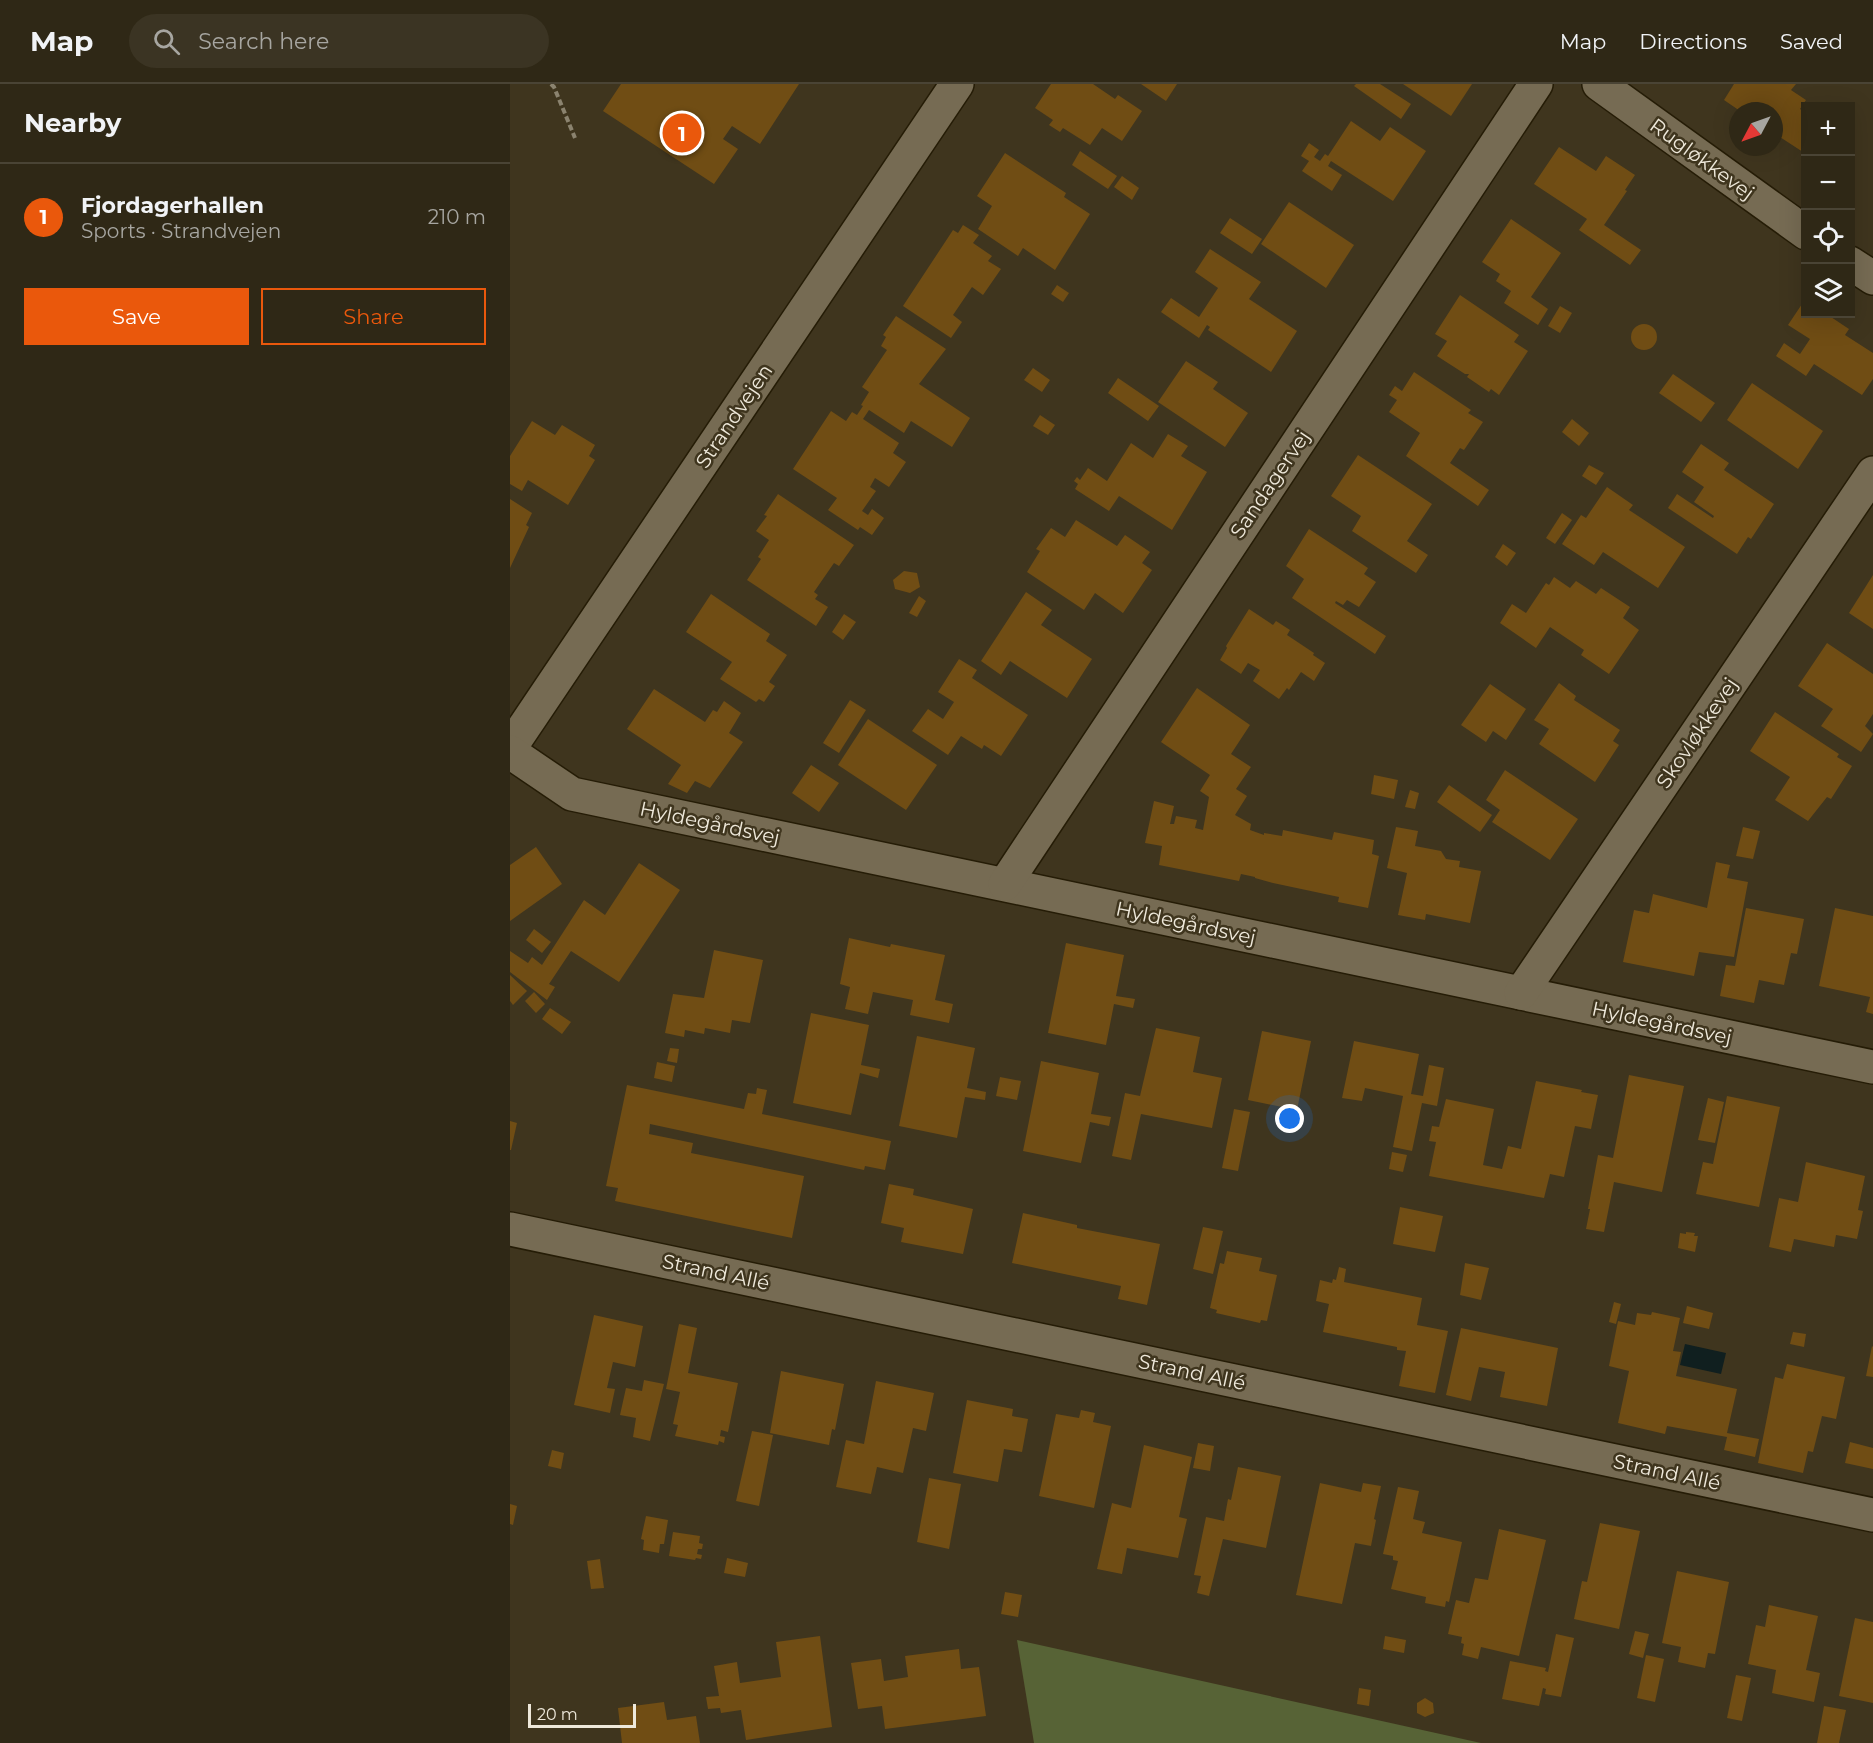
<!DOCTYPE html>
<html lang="en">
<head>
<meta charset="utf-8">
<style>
	body { margin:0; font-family:Montserrat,sans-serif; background:#3b3423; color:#f1f3f6 }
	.controls { position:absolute; right:18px; top:18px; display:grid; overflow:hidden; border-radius:0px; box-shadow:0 6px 24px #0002 }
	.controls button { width:54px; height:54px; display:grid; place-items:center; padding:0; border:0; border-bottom:2px solid #4a4435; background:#2f2816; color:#f1f3f6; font:30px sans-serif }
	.compass { position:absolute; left:1219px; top:18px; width:54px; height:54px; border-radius:50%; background:#2f2816; box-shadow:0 6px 24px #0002; rotate:229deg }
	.scale { position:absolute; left:18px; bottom:15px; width:108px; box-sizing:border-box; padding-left:6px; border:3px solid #eee8da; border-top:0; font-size:16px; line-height:21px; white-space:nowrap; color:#eee8da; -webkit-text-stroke:4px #3f351e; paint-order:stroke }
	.you { position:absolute; left:780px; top:1035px; width:21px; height:21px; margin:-15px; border:4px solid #fff; border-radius:50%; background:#1a73e8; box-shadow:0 0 0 9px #1a73e833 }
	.badge { display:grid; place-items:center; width:39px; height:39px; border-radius:50%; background:#ea580c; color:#fff; font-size:20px; font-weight:700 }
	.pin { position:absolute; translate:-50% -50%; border:3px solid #fff; box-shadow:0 2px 6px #0006 }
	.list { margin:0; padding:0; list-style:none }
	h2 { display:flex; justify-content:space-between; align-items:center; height:78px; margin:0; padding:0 24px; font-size:26px }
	h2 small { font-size:20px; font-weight:400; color:#a7a6a1 }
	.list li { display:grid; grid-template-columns:39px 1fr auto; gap:18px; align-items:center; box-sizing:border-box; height:108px; padding:0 24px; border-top:2px solid #4a4435 }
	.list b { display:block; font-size:22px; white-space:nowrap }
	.list p { margin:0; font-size:20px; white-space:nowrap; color:#a7a6a1 }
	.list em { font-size:20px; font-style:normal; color:#a7a6a1 }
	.actions { display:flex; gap:12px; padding:18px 24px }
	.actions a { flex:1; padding:14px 0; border:2px solid #ea580c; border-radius:0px; text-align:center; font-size:21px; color:#ea580c }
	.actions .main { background:#ea580c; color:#fff }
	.icon { flex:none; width:33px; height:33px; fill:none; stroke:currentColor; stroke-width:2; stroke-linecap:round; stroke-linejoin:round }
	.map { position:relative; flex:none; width:1363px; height:1659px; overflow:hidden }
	header { display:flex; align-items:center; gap:36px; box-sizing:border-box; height:84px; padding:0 30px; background:#2f2816; border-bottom:2px solid #4a4435 }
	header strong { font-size:28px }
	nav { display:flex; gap:33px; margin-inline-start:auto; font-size:21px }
	.search { width:420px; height:54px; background:#3b3423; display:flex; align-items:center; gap:15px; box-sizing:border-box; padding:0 21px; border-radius:33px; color:#a7a6a1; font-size:22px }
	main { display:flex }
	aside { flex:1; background:#2f2816 }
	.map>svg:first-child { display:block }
	.green { fill:#576336 }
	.water { fill:#101f1f }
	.building { fill:#704d14 }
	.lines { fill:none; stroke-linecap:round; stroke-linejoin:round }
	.street-casing { stroke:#251c06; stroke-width:36 }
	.path { stroke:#8b836f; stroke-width:4; stroke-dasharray:6 3; stroke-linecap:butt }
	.street { stroke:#766b53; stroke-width:33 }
	.labels { text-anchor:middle; stroke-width:5; stroke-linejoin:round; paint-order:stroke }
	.street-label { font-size:20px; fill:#eee8da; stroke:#3f351e }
</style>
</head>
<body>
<header>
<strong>Map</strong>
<div class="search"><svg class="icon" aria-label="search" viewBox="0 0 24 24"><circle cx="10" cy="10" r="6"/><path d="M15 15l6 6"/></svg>Search here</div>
<nav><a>Map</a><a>Directions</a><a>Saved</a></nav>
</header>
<main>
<aside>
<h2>Nearby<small></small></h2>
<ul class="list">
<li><span class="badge">1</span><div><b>Fjordagerhallen</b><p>Sports · Strandvejen</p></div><em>210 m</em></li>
</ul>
<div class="actions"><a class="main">Save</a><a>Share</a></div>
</aside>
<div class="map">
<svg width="1363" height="1659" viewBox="0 0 1363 1659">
	<rect width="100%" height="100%" fill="#3f351e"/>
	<polygon class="green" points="507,1556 971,1659 524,1659"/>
	<polygon class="water" points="1175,1260 1216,1269 1211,1290 1170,1281"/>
	<g class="building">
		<polygon points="111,0 289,0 250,60 222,42 213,55 228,65 204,100 93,27"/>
		<polygon points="541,0 583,0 605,15 608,11 632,27 612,57 592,44 580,61 553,44 550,48 539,41 543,36 525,24"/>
		<polygon points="631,0 667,0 656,17"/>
		<polygon points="846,0 870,0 901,20 891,35 844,2"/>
		<polygon points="893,0 962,0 941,32"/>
		<polygon points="1224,0 1286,0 1281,6 1296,16 1290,25 1296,29 1296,70 1264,49 1264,27 1230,27 1214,16"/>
		<polygon points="841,37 870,57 880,43 916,67 883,117 821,77 818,82 832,91 822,107 792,87 799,77 791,72 799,59 809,66 804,73 810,77 815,70 818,72"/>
		<polygon points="1049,63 1086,87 1096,72 1125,91 1115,106 1117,107 1094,141 1131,166 1120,181 1069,146 1077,135 1024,100"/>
		<polygon points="570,67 607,92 598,105 562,81"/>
		<polygon points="495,69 556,109 554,113 580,130 545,186 513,164 508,172 468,145 482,122 467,112"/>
		<polygon points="612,92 629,104 622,116 604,103"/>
		<polygon points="779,118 844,161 816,204 751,160"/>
		<polygon points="720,134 752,155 742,170 710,149"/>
		<polygon points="1001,135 1051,169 1021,213 1038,225 1028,241 994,219 1001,207 986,197 990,190 972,178"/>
		<polygon points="453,141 469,151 463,159 482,172 478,177 491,185 473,211 462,203 443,231 452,238 441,254 393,222 443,146 448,149"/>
		<polygon points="700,165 751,198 739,215 787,247 761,288 698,246 700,243 697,241 689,254 651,228 661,214 689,233 708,204 685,188"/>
		<polygon points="547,201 559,209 553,218 541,210"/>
		<polygon points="950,211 1009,251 1004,258 1018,267 989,311 981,305 979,308 957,293 959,290 955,290 927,272 937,257 925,250"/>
		<polygon points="1296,214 1296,230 1319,230 1318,231 1339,245 1335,251 1363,269 1363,295 1352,311 1304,280 1296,292 1266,272 1274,259 1290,270 1300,255 1278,241"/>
		<polygon points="1050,222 1062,229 1050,249 1038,242"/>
		<polygon points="386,232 436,265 409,300 460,334 442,363 401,337 394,349 359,326 353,335 389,359 383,369 396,378 379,403 365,394 360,403 366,407 352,427 358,431 362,425 374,434 362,451 350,443 348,446 318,426 327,414 283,385 321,327 336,337 342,328 347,331 353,322 351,321 359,308 352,303 377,266 371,262 376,253 373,251"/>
		<circle cx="1134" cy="253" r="13"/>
		<polygon points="676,277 708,298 703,305 738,329 715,363 648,318"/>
		<polygon points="523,284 540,296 532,308 514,296"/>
		<polygon points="904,288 961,326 958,329 973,338 954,366 950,364 940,379 979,406 968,422 896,372 910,349 879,328 887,316 879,311 885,302 892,307"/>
		<polygon points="1163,290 1205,319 1191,338 1149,309"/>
		<polygon points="608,294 649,322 638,337 598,309"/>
		<polygon points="1242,299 1313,347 1288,385 1217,336"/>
		<polygon points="530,331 545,341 538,351 523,342"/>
		<polygon points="1062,335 1079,349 1069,362 1052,348"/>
		<polygon points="22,337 45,351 52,341 85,361 79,372 85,376 58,421 18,396 12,407 0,400 0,372"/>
		<polygon points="658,350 678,362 671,372 697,388 662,446 609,412 599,427 565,405 568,400 564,397 567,393 570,396 578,384 597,397 621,359 643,374"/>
		<polygon points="1191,360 1219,379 1214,386 1264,420 1241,455 1238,453 1227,470 1158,424 1167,410 1203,434 1204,432 1184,418 1194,403 1172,388"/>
		<polygon points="848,371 922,420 897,457 918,471 906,489 842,447 851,432 821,412"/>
		<polygon points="1079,381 1094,389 1086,401 1072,392"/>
		<polygon points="1097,403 1123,421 1119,426 1175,463 1148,504 1093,468 1084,481 1052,460 1071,431 1076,434"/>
		<polygon points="268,410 344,461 329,482 324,479 304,508 308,511 305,515 318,523 306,542 237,496 251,475 248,473 259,456 246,447 257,432 254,431"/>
		<polygon points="0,415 22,429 16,441 19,443 0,484"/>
		<polygon points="1052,429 1062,436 1045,460 1036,454"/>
		<polygon points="566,436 607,462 615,451 640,468 632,479 642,486 613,529 585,509 574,526 517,488 530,467 526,465 541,444 555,453"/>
		<polygon points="799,445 858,484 854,490 866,498 849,523 837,516 833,521 826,517 825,519 876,552 865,570 782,514 794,495 776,482"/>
		<polygon points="993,460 1006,469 997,482 985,473"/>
		<polygon points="394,487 407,489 410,503 400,509 385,505 383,496"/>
		<polygon points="1363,491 1363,545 1339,529"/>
		<polygon points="1044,493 1060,504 1066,497 1086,510 1091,504 1120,523 1113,534 1129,546 1099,590 1071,571 1074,566 1040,543 1026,564 990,539 1002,520 1016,529 1036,499 1039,501"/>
		<polygon points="516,508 542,526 531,541 582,575 557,614 500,577 491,591 471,577"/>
		<polygon points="201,510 260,550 256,557 277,571 259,598 265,602 254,618 249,615 246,618 210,595 222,578 176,548"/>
		<polygon points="409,512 416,517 407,533 399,529"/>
		<polygon points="739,525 763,541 766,537 780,546 777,551 804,569 803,571 815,579 804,597 791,588 779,606 777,604 769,615 743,597 750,586 738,579 731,590 710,576 717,564 716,562"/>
		<polygon points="334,530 346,538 333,556 322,548"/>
		<polygon points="1317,559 1363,590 1363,630 1355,642 1363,650 1351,668 1311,642 1323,625 1288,602"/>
		<polygon points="449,575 467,586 462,594 518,631 491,672 474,661 472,665 451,652 438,671 402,647 418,625 433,635 444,618 428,608"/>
		<polygon points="1049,599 1066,612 1064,616 1110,646 1103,657 1109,661 1085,698 1029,660 1039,645 1024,636"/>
		<polygon points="980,600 1016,625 996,656 983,647 976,658 951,641"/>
		<polygon points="687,604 740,641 721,670 741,683 726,705 737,712 725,731 741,740 740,746 754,751 754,749 772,752 773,746 822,756 824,748 864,756 862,770 869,772 858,824 828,818 829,813 763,799 745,794 745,793 731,790 729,797 649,781 652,762 635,759 644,717 664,722 660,740 664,740 666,732 687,736 685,744 693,746 699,713 690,707 700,691 651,658"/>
		<polygon points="144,605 195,638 203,626 207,628 214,617 231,629 219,649 233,658 200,704 185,697 177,709 158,700 171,681 117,645"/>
		<polygon points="340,616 356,626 329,669 313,659"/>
		<polygon points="1265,628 1329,670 1327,673 1342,682 1321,715 1317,713 1298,737 1265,716 1280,693 1240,667"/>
		<polygon points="358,635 427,681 396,726 328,681"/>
		<polygon points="301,681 329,699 309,728 282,709"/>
		<polygon points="995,686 1068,735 1040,776 982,738 990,726 976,716"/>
		<polygon points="864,691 888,696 884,715 861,710"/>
		<polygon points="939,701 982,731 970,748 927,718"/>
		<polygon points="900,706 909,709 905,725 895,723"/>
		<polygon points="886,743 908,747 905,762 931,767 936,775 950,777 949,783 971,787 960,839 916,830 915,836 888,831 897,789 877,784"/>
		<polygon points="1233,743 1250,747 1243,775 1226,772"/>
		<polygon points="26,763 52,800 0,837 0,781"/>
		<polygon points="1206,778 1220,781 1217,794 1238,798 1224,873 1189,868 1184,892 1113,878 1124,826 1139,829 1143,810 1197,824"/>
		<polygon points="129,779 170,806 109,898 61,867 39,900 45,903 37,916 0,888 0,867 18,879 22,873 32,881 74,816 95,831"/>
		<polygon points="1236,824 1294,835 1287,870 1281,869 1274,901 1249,896 1244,919 1210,912 1216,881 1225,882"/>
		<polygon points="1325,824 1363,832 1363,930 1356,928 1360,913 1309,902"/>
		<polygon points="24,845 41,858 32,869 16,856"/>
		<polygon points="339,854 380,863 381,860 435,871 425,916 443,920 439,939 400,931 403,916 363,908 358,930 335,925 340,903 330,900"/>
		<polygon points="556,859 614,871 606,912 625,915 623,924 604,920 596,961 538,949"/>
		<polygon points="204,866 253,876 240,939 222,936 220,949 195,944 194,950 175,946 174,953 155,949 163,910 194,914"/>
		<polygon points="0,891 17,907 3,921 0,917"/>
		<polygon points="24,908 35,920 26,929 15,917"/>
		<polygon points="40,924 61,938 52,950 32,935"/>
		<polygon points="301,929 359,941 351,981 370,985 368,994 350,989 341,1031 283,1019"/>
		<polygon points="646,944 690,953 683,988 712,994 702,1044 631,1030 621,1076 602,1072 615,1009 630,1012"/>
		<polygon points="752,947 801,957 787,1026 738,1016"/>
		<polygon points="407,952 465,964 457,1004 476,1008 475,1016 455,1013 447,1054 389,1042"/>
		<polygon points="844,957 909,970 901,1010 913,1012 919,981 934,984 927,1022 912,1019 902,1067 883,1063 893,1012 855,1004 852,1017 832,1014"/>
		<polygon points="160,964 169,965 167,979 157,977"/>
		<polygon points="531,977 589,989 581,1030 601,1033 599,1042 580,1038 571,1079 513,1067"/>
		<polygon points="147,978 165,982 162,998 144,994"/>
		<polygon points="1119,991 1174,1002 1152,1108 1104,1098 1094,1148 1076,1145 1080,1125 1078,1125 1088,1071 1103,1074"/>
		<polygon points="490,993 511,997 507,1016 486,1012"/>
		<polygon points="1026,997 1072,1006 1071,1008 1088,1011 1081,1045 1065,1042 1054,1093 1040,1090 1034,1114 919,1092 926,1058 919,1057 922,1042 929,1043 936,1015 984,1025 973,1081 992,1085 998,1062 1011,1065"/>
		<polygon points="117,1001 234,1025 238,1009 246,1010 247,1004 257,1006 252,1030 381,1057 375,1086 355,1082 354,1086 140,1040 139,1050 183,1059 181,1069 294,1092 282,1154 105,1117 108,1104 96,1102"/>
		<polygon points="1217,1012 1270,1023 1249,1123 1186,1110 1193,1078 1203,1080"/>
		<polygon points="1198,1014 1214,1018 1205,1059 1188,1056"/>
		<polygon points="724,1025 740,1028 728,1087 712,1084"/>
		<polygon points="0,1037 7,1039 1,1066 0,1066"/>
		<polygon points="882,1068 897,1071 893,1088 879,1085"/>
		<polygon points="1296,1078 1355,1092 1348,1126 1353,1127 1347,1155 1326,1151 1324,1163 1284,1155 1281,1168 1259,1163 1269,1114 1288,1118"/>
		<polygon points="379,1100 404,1105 403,1111 463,1125 453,1170 391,1158 394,1144 371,1139"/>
		<polygon points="890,1123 933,1132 925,1168 883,1160"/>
		<polygon points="513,1129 567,1141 567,1144 650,1160 637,1221 608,1215 611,1202 502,1179"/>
		<polygon points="693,1143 713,1147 703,1190 683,1185"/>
		<polygon points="1176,1148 1185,1149 1184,1152 1188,1152 1185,1168 1168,1164 1170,1149 1176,1150"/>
		<polygon points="717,1167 752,1174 749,1187 767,1191 757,1237 751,1236 750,1239 706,1229 707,1226 700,1224 710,1179 714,1180"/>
		<polygon points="955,1179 979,1184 971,1216 950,1211"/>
		<polygon points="829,1183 836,1185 834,1198 912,1214 907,1241 938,1247 925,1309 889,1302 896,1267 887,1266 887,1263 813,1248 819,1220 806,1217 810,1196 822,1199 823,1195 826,1196"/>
		<polygon points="1104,1218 1111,1220 1106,1240 1099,1238"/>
		<polygon points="1177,1222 1203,1229 1199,1245 1173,1239"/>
		<polygon points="1142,1228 1170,1234 1163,1267 1171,1268 1166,1292 1227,1305 1217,1349 1249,1355 1245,1373 1214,1366 1217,1353 1157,1342 1155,1350 1108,1339 1119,1287 1099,1282 1108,1237 1125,1241 1127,1229 1141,1231"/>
		<polygon points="84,1231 133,1242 125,1283 103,1278 97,1304 105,1305 100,1329 64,1321"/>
		<polygon points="169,1240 187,1244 178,1289 228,1299 218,1348 211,1346 210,1352 215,1353 214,1359 209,1357 208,1361 165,1352 168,1341 163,1340 170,1308 156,1305"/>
		<polygon points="951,1244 1048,1264 1037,1322 990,1313 995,1288 969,1283 961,1317 936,1311"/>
		<polygon points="1283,1248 1296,1250 1294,1263 1280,1260"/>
		<polygon points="1362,1262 1363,1263 1363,1293 1356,1292"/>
		<polygon points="1277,1280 1335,1293 1326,1335 1312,1332 1303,1368 1298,1367 1293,1389 1248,1379 1265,1293 1273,1295"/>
		<polygon points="271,1287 334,1300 325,1346 322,1345 319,1361 260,1349"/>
		<polygon points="134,1296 154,1300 140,1357 123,1353 126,1334 110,1331 116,1304 132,1307"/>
		<polygon points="366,1297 424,1309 416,1347 403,1344 393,1389 367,1383 361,1410 326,1403 336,1356 354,1360"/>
		<polygon points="457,1316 503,1325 502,1332 518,1335 512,1368 494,1365 488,1398 443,1389"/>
		<polygon points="571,1326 585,1329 583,1338 601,1342 584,1424 529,1412 546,1330 569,1334"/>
		<polygon points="242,1347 263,1351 249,1422 226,1417"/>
		<polygon points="1340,1358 1363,1364 1363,1385 1335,1379"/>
		<polygon points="688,1359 704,1362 700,1387 683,1384"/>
		<polygon points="634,1361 682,1373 669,1433 677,1435 668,1474 617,1464 612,1490 587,1485 602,1419 621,1424"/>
		<polygon points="42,1366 54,1369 51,1385 38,1382"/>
		<polygon points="728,1383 771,1392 756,1464 713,1455 699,1512 687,1509 691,1492 684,1491 696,1433 714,1437 718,1415 721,1416"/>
		<polygon points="419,1394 451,1400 439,1465 407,1458"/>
		<polygon points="810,1399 851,1408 853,1399 871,1402 864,1435 866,1436 861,1462 845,1459 832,1520 786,1511"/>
		<polygon points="888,1403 909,1407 903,1435 915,1438 912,1449 952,1458 939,1518 936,1517 935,1523 915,1519 916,1513 881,1505 888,1477 883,1476 883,1472 873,1470"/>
		<polygon points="0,1420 7,1422 3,1441 0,1440"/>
		<polygon points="136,1432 158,1436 154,1460 150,1460 149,1469 133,1466 134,1456 131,1455"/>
		<polygon points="1090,1439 1130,1447 1109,1545 1064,1535 1072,1497 1077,1498"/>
		<polygon points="989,1445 1036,1456 1009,1572 971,1563 968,1575 952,1571 954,1560 951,1559 952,1553 938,1550 946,1516 959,1519 965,1494 978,1496"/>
		<polygon points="163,1448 190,1452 189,1459 193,1460 192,1465 188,1465 187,1470 192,1471 191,1475 186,1474 185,1476 159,1472"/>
		<polygon points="217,1474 238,1479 235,1493 214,1489"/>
		<polygon points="90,1475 94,1504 81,1505 77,1477"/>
		<polygon points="1167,1487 1219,1498 1205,1570 1198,1569 1195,1584 1168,1578 1171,1563 1152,1559"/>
		<polygon points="495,1508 512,1511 508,1533 491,1530"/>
		<polygon points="1259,1521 1308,1532 1296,1586 1310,1589 1304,1618 1262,1609 1266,1586 1238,1580 1246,1541 1255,1543"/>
		<polygon points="1345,1534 1363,1538 1363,1619 1329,1612"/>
		<polygon points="1125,1547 1139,1550 1133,1574 1119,1570"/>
		<polygon points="1046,1550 1064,1554 1051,1613 1035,1610 1036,1605 1033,1604 1029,1622 992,1615 1000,1577 1036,1584 1035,1587 1038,1588"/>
		<polygon points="310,1552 322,1643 236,1656 231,1626 211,1629 210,1624 198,1625 196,1613 209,1612 204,1582 227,1578 230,1599 271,1593 266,1558"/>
		<polygon points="875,1552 896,1556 894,1569 873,1565"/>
		<polygon points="449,1565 451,1585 469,1583 476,1632 375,1645 372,1622 348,1625 341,1579 371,1575 374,1597 398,1593 395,1572"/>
		<polygon points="1136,1571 1154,1575 1145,1618 1127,1614"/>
		<polygon points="1226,1591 1241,1594 1232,1637 1217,1634"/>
		<polygon points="849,1604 861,1606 859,1622 847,1620"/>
		<polygon points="915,1614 923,1619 924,1629 915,1633 907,1629 907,1619"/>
		<polygon points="154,1618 157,1636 186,1632 190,1659 112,1659 108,1624"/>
		<polygon points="1314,1622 1336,1626 1329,1659 1307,1659"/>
	</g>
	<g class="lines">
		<defs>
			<g id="street">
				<polyline points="1089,0 1296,149"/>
				<polyline points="1340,179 1363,194"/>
				<polyline points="0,664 447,0"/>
				<polyline points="0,668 62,710 1363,983"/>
				<polyline points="495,800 1026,0"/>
				<polyline points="1011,909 1363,389"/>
				<polyline points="0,1145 1363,1431"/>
			</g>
		</defs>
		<use href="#street" class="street-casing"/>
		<polyline class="path" points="41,0 44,3 65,54"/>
		<use href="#street" class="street"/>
	</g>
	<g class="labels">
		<g class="street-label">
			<text transform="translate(1192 75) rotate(36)" y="7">Rugløkkevej</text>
			<text transform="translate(224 332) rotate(-56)" y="7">Strandvejen</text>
			<text transform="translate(760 400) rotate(-56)" y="7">Sandagervej</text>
			<text transform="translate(1187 649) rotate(-56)" y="7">Skovløkkevej</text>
			<text transform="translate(200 739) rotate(12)" y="7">Hyldegårdsvej</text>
			<text transform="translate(676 839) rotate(12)" y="7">Hyldegårdsvej</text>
			<text transform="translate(1152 939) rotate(12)" y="7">Hyldegårdsvej</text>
			<text transform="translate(206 1188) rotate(12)" y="7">Strand Allé</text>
			<text transform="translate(682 1288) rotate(12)" y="7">Strand Allé</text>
			<text transform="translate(1157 1388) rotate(12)" y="7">Strand Allé</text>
		</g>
	</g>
</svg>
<div class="controls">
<button>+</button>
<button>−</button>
<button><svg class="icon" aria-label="locate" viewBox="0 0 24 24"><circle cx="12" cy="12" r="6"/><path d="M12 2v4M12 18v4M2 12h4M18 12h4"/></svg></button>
<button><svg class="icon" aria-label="layers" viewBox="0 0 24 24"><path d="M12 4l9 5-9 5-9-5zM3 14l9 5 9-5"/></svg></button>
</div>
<svg class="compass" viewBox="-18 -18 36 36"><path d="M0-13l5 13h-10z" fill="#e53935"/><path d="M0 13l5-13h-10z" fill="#a7a6a1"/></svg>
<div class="scale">20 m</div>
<div class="you"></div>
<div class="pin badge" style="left:172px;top:49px">1</div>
</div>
</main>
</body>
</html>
